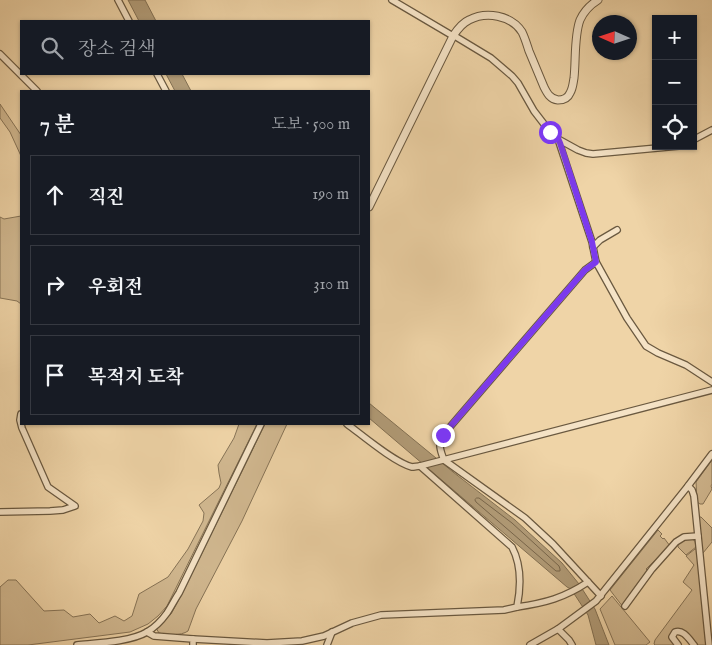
<!DOCTYPE html>
<html lang="ko">
<head>
<meta charset="utf-8">
<style>
	body { margin:0; font-family:"IM FELL English","Noto Serif KR",serif; background:#20242c; color:#f1f3f6 }
	.controls { position:absolute; right:15px; top:15px; display:grid; overflow:hidden; border-radius:0px; box-shadow:0 1px 4px #0004 }
	.controls button { width:45px; height:45px; display:grid; place-items:center; padding:0; border:0; border-bottom:1px solid #363941; background:#171b24; color:#f1f3f6; font:25px sans-serif }
	.compass { position:absolute; left:592px; top:15px; width:45px; height:45px; border-radius:50%; background:#171b24; box-shadow:0 1px 4px #0004; rotate:273deg }
	.stop { position:absolute; width:15px; height:15px; margin:-11px; border:4px solid #7c3aed; border-radius:50%; background:#fff }
	.stop.end { background:#7c3aed; border-color:#fff; box-shadow:0 1px 5px #0008 }
	.list { margin:0; padding:0; list-style:none }
	h2 { display:flex; justify-content:space-between; align-items:center; height:65px; margin:0; padding:0 20px; font-size:21px }
	h2 small { font-size:16px; font-weight:400; color:#9ea1a6 }
	.list li { display:grid; grid-template-columns:32px 1fr auto; gap:15px; align-items:center; box-sizing:border-box; height:80px; margin:0 10px 10px; padding:0 10px; border:1px solid #363941; border-radius:0px }
	.list b { display:block; font-size:19px; white-space:nowrap }
	.list em { font-size:16px; font-style:normal; color:#9ea1a6 }
	.icon { flex:none; width:28px; height:28px; fill:none; stroke:currentColor; stroke-width:2; stroke-linecap:round; stroke-linejoin:round }
	.map { position:relative; flex:none; width:712px; height:645px; overflow:hidden }
	.search { position:absolute; background:#171b24; box-shadow:0 1px 4px #0004; left:20px; top:20px; width:350px; height:55px; display:flex; align-items:center; gap:12px; box-sizing:border-box; padding:0 18px; border-radius:0px; color:#9ea1a6; font-size:19px }
	.panel { position:absolute; background:#171b24; box-shadow:0 1px 4px #0004; left:20px; top:90px; width:350px; height:335px; border-radius:0px }
	.map>svg:first-child { display:block }
	.green { fill:#d1b890; stroke:#877457 }
	.water { fill:#b29c78; stroke:#837154 }
	.lines { fill:none; stroke-linecap:round; stroke-linejoin:round }
	.shore { stroke:#78664b; stroke-width:1 }
	.minor-casing { stroke:#6a5940; stroke-width:8 }
	.tertiary-casing { stroke:#6a5940; stroke-width:9 }
	.minor { stroke:#f5e3c6; stroke-width:5.5 }
	.tertiary { stroke:#f5e3c6; stroke-width:7 }
	.route { stroke:#7c3aed; stroke-width:6 }
</style>
</head>
<body>
<div class="map">
<svg width="712" height="645" viewBox="0 0 712 645">
	<rect width="100%" height="100%" fill="#efd4a7"/>
	<filter id="stains"><feTurbulence type="fractalNoise" baseFrequency=".004" numOctaves="4"/><feColorMatrix values="0 0 0 0 .2 0 0 0 0 .09 0 0 0 0 .02 0 0 0 .5 -.17"/></filter>
	<radialGradient id="worn" r=".72"><stop offset=".6" stop-color="#630" stop-opacity="0"/><stop offset="1" stop-color="#630" stop-opacity=".3"/></radialGradient>
	<g class="green">
		<polygon points="0,104 21,135 21,156 10,132 0,118"/>
		<polygon points="21,216 21,304 17,301 0,298 0,217 4,219"/>
		<polygon points="239,424 257,424 167,606 158,616 148,624 130,632 28,645 0,645 0,587 8,580 16,580 44,611 64,610 73,617 90,614 99,623 115,616 124,621 132,616 139,594 168,577 188,549 203,521 204,513 199,505 219,488 221,483 219,473 218,465 234,438"/>
		<path d="M265,424h22l-45,97 -46,88 -8,22c-7,5 -21,4 -29,2l-3,-5 15,-14 11,-20z"/>
		<polygon points="712,460 712,484 711,486 712,489 703,504 700,504 697,502 696,482"/>
		<polygon points="699,517 701,517 712,528 712,542 703,553 702,552"/>
		<polygon points="658,530 662,534 660,536 663,539 664,538 670,546 646,569 648,571 623,607 610,590"/>
		<polygon points="692,539 695,541 696,547 686,555 678,547 678,543 683,540"/>
		<polygon points="695,549 697,549 706,645 696,645 684,632 673,631 676,645 655,645 654,644 655,640 692,590 683,582 694,565 686,556"/>
		<polygon points="612,596 650,642 646,645 615,645 600,609"/>
	</g>
	<g class="water">
		<polygon points="128,0 145,0 156,21 139,21"/>
		<polygon points="166,74 182,74 191,91 175,91"/>
		<polygon points="369,403 453,472 515,520 562,563 579,584 595,609 609,645 596,645 588,615 571,589 567,587 369,418"/>
	</g>
	<g class="lines">
		<polygon class="shore" points="477,498 479,498 512,523 559,566 560,569 560,571 556,571 476,502 475,500"/>
		<defs>
			<g id="minor">
				<polyline points="118,0 129,21"/>
				<polyline points="392,0 453,36"/>
				<polyline points="453,35 491,58 512,76 518,83 534,111 544,124 558,139 578,150 586,153 593,154 679,146"/>
				<polyline points="0,54 37,91"/>
				<polyline points="157,74 166,91"/>
				<polyline points="558,139 592,242 596,262"/>
				<polyline points="693,140 712,130"/>
				<polyline points="593,247 600,240 617,230"/>
				<path d="M347,424c15,11 48,39 65,43 2,0 6,-1 8,-1l292,-76"/>
				<polyline points="688,486 692,490 694,496 709,645"/>
				<polyline points="0,512 50,511 63,510 75,506 48,487 22,428 20,420 21,414"/>
				<path d="M601,596l-48,-52 -28,-26 -81,-58c-4,-10 -6,-16 -1,-25l142,-165 11,-8 31,56 19,28 12,7 28,12 26,17"/>
				<polyline points="625,606 652,569 676,542 684,537 698,536"/>
				<path d="M517,607c28,-4 47,-9 71,-25"/>
				<polyline points="558,629 596,601 688,486 712,454"/>
				<polyline points="147,632 154,636 193,639 193,645"/>
				<path d="M193,639l74,4 35,-2 22,-5 28,-13 29,-8 123,-5 13,-3c4,-20 5,-41 -5,-60l-92,-81"/>
				<path d="M77,645c20,-2 53,-3 70,-13 7,-4 15,-12 20,-19 4,-6 8,-14 12,-20l82,-169"/>
				<polyline points="327,645 332,632"/>
				<polyline points="530,645 558,629 569,640 572,645"/>
				<path d="M678,645l-6,-8 3,-5c8,-3 14,7 19,13"/>
			</g>
			<path id="tertiary" d="M369,207l84,-171c4,-6 9,-13 16,-16 17,-9 42,-5 53,12 3,6 5,13 7,19 5,12 10,24 15,36 3,6 6,12 14,13 5,0 10,-2 12,-7 3,-5 3,-10 4,-15 2,-18 0,-42 6,-58 4,-9 10,-15 18,-20"/>
		</defs>
		<use href="#minor" class="minor-casing"/>
		<use href="#tertiary" class="tertiary-casing"/>
		<use href="#minor" class="minor"/>
		<use href="#tertiary" class="tertiary"/>
	</g>
	<g class="lines">
		<polyline class="route" points="443,435 585,270 596,262 592,242 560,143 558,138 550,132"/>
	</g>
	<rect width="100%" height="100%" filter="url(#stains)"/>
	<rect width="100%" height="100%" fill="url(#worn)"/>
</svg>
<div class="controls">
<button>+</button>
<button>−</button>
<button><svg class="icon" aria-label="locate" viewBox="0 0 24 24"><circle cx="12" cy="12" r="6"/><path d="M12 2v4M12 18v4M2 12h4M18 12h4"/></svg></button>
</div>
<svg class="compass" viewBox="-18 -18 36 36"><path d="M0-13l5 13h-10z" fill="#e53935"/><path d="M0 13l5-13h-10z" fill="#9ea1a6"/></svg>
<div class="stop" style="left:550px;top:132px"></div>
<div class="stop end" style="left:443px;top:435px"></div>
<div class="search"><svg class="icon" aria-label="search" viewBox="0 0 24 24"><circle cx="10" cy="10" r="6"/><path d="M15 15l6 6"/></svg>장소 검색</div>
<section class="panel">
<h2>7 분<small>도보 · 500 m</small></h2>
<ul class="list">
<li><svg class="icon" aria-label="ahead" viewBox="0 0 24 24"><path d="M12 20V5M6 11l6-6 6 6"/></svg><div><b>직진</b></div><em>190 m</em></li>
<li><svg class="icon" aria-label="right" viewBox="0 0 24 24"><path d="M7 20v-9h11M14 6l5 5-5 5"/></svg><div><b>우회전</b></div><em>310 m</em></li>
<li><svg class="icon" aria-label="arrive" viewBox="0 0 24 24"><path d="M6 21V4h12l-3 4 3 4H6"/></svg><div><b>목적지 도착</b></div></li>
</ul>
</section>
</div>
</body>
</html>
